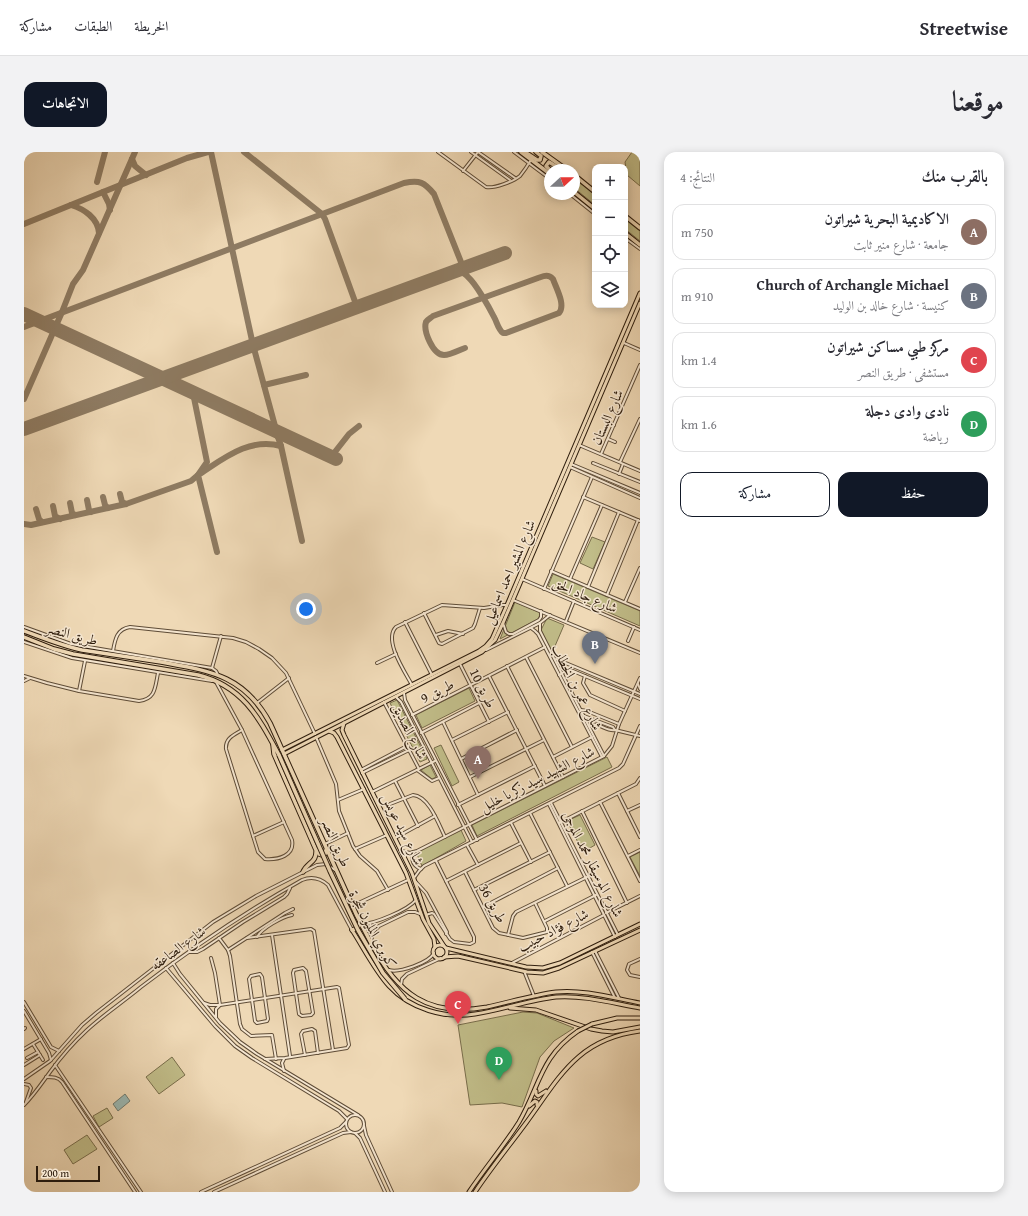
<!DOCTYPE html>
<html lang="ar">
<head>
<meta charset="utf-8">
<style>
	body { margin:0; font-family:"Gentium Book Plus",Amiri,serif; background:#f2f2f3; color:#2b2b33; direction:rtl }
	.controls { position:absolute; right:12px; top:12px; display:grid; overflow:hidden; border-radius:8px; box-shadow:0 2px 10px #0003 }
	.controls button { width:36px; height:36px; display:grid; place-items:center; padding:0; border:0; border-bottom:1px solid #e1e1e2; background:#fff; color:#2b2b33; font:20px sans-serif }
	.compass { position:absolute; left:520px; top:12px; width:36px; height:36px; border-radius:50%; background:#fff; box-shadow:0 2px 10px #0003; rotate:69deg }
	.scale { position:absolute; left:12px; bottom:10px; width:64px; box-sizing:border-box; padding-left:4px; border:2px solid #2e1d0d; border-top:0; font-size:11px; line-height:14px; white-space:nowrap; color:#2e1d0d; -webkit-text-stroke:3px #f5e6d0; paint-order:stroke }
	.you { position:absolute; left:282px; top:457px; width:14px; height:14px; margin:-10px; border:3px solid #fff; border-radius:50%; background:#1a73e8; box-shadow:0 0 0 6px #1a73e833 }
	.badge { display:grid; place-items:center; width:26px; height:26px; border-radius:50%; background:#111827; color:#fff; font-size:13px; font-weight:700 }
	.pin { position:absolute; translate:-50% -33px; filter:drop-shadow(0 1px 2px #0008) }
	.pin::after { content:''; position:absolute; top:21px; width:14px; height:12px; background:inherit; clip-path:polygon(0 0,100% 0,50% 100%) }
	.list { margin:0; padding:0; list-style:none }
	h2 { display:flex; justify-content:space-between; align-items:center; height:52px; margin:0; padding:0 16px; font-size:17px }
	h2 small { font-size:13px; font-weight:400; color:#7c7c81 }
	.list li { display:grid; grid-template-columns:26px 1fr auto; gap:12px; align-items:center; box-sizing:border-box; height:56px; margin:0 8px 8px; padding:0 8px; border:1px solid #e1e1e2; border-radius:12px }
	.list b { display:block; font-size:15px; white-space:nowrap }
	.list p { margin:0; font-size:13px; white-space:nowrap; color:#7c7c81 }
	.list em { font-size:13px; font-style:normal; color:#7c7c81 }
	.actions { display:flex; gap:8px; padding:12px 16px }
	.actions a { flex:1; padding:9px 0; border:1px solid #111827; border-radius:12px; text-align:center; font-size:14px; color:#111827 }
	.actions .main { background:#111827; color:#fff }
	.icon { flex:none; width:22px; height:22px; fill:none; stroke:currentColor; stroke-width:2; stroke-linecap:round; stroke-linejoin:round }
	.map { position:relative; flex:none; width:616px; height:1040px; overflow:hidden; direction:ltr; border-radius:12px }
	header { display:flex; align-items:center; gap:24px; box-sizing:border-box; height:56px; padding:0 20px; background:#fff; border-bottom:1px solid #e1e1e2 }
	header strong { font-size:19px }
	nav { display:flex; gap:22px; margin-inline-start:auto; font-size:14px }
	.intro { display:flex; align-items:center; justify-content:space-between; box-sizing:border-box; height:96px; padding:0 24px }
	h1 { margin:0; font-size:28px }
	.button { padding:10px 18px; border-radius:12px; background:#111827; color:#fff; font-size:14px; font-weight:700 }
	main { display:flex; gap:24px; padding:0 24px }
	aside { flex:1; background:#fff; border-radius:12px; box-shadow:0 2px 10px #0003 }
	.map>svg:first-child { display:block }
	.green { fill:#c1bd89; stroke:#786d4b }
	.water { fill:#9bb9b4; stroke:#6f7b71 }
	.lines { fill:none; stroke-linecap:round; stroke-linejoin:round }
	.taxiway { stroke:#8e7b62; stroke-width:6 }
	.runway { stroke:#8e7b62; stroke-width:14 }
	.minor-casing { stroke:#5e4c37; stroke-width:4 }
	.major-casing { stroke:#2e1d0d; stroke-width:5 }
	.highway-casing { stroke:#2e1d0d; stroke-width:5.5 }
	.minor { stroke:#f5e6d0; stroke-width:2 }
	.major { stroke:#efd9b6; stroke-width:3 }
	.highway { stroke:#efd9b6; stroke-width:3.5 }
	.major-bridge-casing { stroke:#2e1d0d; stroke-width:5; stroke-linecap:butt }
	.highway-bridge-casing { stroke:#2e1d0d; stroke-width:5.5; stroke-linecap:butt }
	.major-bridge { stroke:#efd9b6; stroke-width:3 }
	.highway-bridge { stroke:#efd9b6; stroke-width:3.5 }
	.labels { text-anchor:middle; stroke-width:3; stroke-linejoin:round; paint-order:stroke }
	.street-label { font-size:14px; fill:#2e1d0d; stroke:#f5e6d0 }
</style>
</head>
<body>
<header>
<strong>Streetwise</strong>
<nav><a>الخريطة</a><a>الطبقات</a><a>مشاركة</a></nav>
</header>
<div class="intro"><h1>موقعنا</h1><a class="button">الاتجاهات</a></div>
<main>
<aside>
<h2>بالقرب منك<small>النتائج: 4</small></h2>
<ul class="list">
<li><span class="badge" style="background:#8d6e63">A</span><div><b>الاكاديمية البحرية شيراتون</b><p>جامعة · شارع منير ثابت</p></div><em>750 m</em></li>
<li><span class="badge" style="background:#6b7280">B</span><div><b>Church of Archangle Michael</b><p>كنيسة · شارع خالد بن الوليد</p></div><em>910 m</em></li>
<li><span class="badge" style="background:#e0444e">C</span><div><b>مركز طبي مساكن شيراتون</b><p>مستشفى · طريق النصر</p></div><em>1.4 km</em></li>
<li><span class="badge" style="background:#2e9e5b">D</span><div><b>نادى وادى دجلة</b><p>رياضة</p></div><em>1.6 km</em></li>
</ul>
<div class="actions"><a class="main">حفظ</a><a>مشاركة</a></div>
</aside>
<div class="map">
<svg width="616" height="1040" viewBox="0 0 616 1040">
	<rect width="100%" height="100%" fill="#efd9b6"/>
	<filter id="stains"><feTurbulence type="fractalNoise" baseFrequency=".005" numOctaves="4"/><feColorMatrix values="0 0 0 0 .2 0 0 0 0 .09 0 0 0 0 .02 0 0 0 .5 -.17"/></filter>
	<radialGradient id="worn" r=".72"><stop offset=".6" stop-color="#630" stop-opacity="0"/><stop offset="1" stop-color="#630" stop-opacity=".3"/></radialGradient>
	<g class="green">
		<polygon points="608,0 616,0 616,34 603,23 601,10"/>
		<polygon points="550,26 571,42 571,53 550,36"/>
		<polygon points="601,66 616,78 616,89 601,77"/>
		<polygon points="568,385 581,390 569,417 556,411"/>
		<polygon points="529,422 616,459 616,474 524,434"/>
		<polygon points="491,450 517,461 514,467 476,487"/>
		<polygon points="523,466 540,473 528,501 517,478"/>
		<polygon points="445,536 451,549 398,576 392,563"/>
		<polygon points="373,548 403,607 396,610 366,551"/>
		<polygon points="417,593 435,630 428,634 410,596"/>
		<polygon points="583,605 588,615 453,684 448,673"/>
		<polygon points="406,613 412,625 408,627 397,618"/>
		<polygon points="556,663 571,693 559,700 543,669"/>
		<polygon points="437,678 442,689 398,714 392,700"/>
		<polygon points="616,700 616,724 606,705"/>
		<polygon points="499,860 513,861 550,876 530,889 516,905 498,955 478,951 446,953 434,873"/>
		<polygon points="148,905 161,923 135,942 122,925"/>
		<polygon points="83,956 89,966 75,975 69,964"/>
		<polygon points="63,983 73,997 49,1012 40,998"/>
	</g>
	<polygon class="water" points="101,942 106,949 94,959 89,952"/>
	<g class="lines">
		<g class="taxiway">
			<polyline points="187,0 229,193 254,285"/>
			<polyline points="220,0 298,62 301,67 333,155"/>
			<polyline points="108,7 111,14 122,23"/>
			<polyline points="73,30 81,0"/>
			<polyline points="79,40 85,52 86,58"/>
			<path d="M47,53c13,4 27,13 28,28"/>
			<polyline points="0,72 163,6 184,0"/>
			<path d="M0,175l380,-144c16,-3 20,-1 30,11l27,68 -1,5 -3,4c5,1 8,2 11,6 8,7 21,30 26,40 3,5 4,12 9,16h3l53,-20c7,-8 -3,-25 -6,-34 -5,-5 -9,-3 -15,-1l-105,38c-2,2 -5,3 -7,6 -3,9 7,33 18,33 7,0 15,-5 21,-7"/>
			<polyline points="240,233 282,223"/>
			<polyline points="0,247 38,160 49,132 59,118 111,0"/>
			<polyline points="248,277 254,285 257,294 278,389"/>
			<polyline points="307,305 325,282 335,274"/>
			<polyline points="96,342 98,350 102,352"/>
			<polyline points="79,345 81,353 84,356"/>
			<polyline points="63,348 65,358 67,360"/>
			<polyline points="46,351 48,361 51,363"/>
			<polyline points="29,354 31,364 36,367"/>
			<polyline points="12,357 15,367 18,370"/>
			<polyline points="0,372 7,373 102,352 167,329 174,323 183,310 169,241"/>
			<path d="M193,400l-19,-77c25,-16 51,-38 83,-29"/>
		</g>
		<g class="runway">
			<polyline points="0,162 312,307"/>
			<polyline points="0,277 481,101"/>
		</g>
		<defs>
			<g id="minor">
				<path d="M414,0l48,35c8,2 28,-6 34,-11 4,-5 8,-11 11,-16"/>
				<polyline points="447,0 486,28"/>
				<polyline points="454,0 491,26"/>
				<polyline points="490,0 526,27"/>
				<polyline points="439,19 454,0"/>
				<polyline points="546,42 571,62"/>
				<polyline points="601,86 616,97"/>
				<polyline points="600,191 616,198"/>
				<polyline points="582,266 582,269 590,273"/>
				<polyline points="584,287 591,290"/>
				<polyline points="555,293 616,319"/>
				<polyline points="577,302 616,213"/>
				<polyline points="596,310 616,267"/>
				<polyline points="569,311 616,330"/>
				<polyline points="547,312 616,341"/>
				<polyline points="546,315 616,346"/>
				<polyline points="595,322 599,312"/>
				<polyline points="559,345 616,369"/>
				<polyline points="527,419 616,457"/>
				<polyline points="498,427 616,478"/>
				<polyline points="546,427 578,353"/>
				<polyline points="564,435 595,360"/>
				<polyline points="520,437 568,325"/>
				<polyline points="583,443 614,368"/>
				<polyline points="489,448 616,501"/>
				<polyline points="601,450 616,416"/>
				<polyline points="400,461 415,491 418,492 449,476 451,472 456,456"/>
				<polyline points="542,469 550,449"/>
				<polyline points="381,470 408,523"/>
				<polyline points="479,471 482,480 485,482 489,482 515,468 517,465 517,459"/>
				<polyline points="516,471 516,479 580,604"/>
				<polyline points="0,475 47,492 188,516 192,519 194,523"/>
				<polyline points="507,476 511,479 514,482 578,605"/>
				<polyline points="412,483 424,479 439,482"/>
				<polyline points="604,489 610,475"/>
				<polyline points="0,490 48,506 188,529"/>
				<polyline points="462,498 516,471 526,463"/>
				<path d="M89,499c2,-12 4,-22 17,-24l103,11 13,4 13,7 13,9 14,15 29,61"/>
				<polyline points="502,505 548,595"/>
				<polyline points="532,507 616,542"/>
				<polyline points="353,511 372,502"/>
				<polyline points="436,512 465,570"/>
				<polyline points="483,514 539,625"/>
				<polyline points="188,516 197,484"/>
				<polyline points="535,523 542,519 549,519 616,547"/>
				<path d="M0,524l23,7 32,8 60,10c17,-2 16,-14 19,-28"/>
				<polyline points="465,524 521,634"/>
				<polyline points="561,524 559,531 566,543 601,559"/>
				<polyline points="0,529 6,526"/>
				<polyline points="192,530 218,578"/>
				<polyline points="614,532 616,537"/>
				<path d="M388,533c-7,-13 -29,-45 -16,-58l46,-22 42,3 19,-3h4"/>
				<polyline points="55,539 61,509"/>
				<polyline points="380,541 381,548 453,688"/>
				<polyline points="372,545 377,550 448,690"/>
				<polyline points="360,550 395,617"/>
				<polyline points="233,551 265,526"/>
				<polyline points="557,558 563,559 595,572"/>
				<polyline points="388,563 521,495"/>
				<polyline points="560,564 589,575 591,578"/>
				<polyline points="419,570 454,643"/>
				<path d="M566,574c8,-5 16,6 25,4l25,6"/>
				<path d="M218,578l50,110c3,16 -14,20 -27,19l-7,-7 -32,-103c-1,-11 8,-14 16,-19z"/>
				<polyline points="397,581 455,551"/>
				<polyline points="292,585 312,632 315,659 329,694 336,704 353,719 364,738"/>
				<polyline points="428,588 484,560"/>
				<polyline points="529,605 568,585"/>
				<polyline points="437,607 493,578"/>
				<polyline points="337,618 383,594"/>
				<polyline points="393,618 408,629 415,626"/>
				<polyline points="338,621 385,598"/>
				<polyline points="446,625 520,588"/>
				<polyline points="371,629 394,674"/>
				<polyline points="348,640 411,609"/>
				<polyline points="594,641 616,685"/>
				<polyline points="314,648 340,637"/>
				<polyline points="576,650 616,729"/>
				<polyline points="527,651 594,783"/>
				<path d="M366,652l23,-9c16,1 26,30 32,42"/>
				<polyline points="525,652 591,785"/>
				<polyline points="434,653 511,614"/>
				<polyline points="558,659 603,751"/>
				<polyline points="603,659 616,653"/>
				<polyline points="506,661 543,734"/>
				<polyline points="487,671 507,710"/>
				<polyline points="535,671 612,632 616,626"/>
				<polyline points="229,684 260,670"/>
				<polyline points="371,686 411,664"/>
				<polyline points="301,692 324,681"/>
				<polyline points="443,693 454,713"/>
				<polyline points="331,697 363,683"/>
				<polyline points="378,699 386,701 393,699 580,604 588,594 595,572 616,526"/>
				<path d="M389,700c-2,8 0,14 8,17"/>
				<polyline points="604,704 616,698"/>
				<polyline points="441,720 469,776 475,781 499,786 523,780 523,776 511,751"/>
				<polyline points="390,726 395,719 400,714 595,616 599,612 616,574"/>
				<polyline points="391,729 402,741 423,780 422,782"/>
				<polyline points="422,729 497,691"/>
				<polyline points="450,738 526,700"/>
				<polyline points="328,754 384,728"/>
				<polyline points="459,755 534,716"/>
				<polyline points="582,761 616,744"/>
				<polyline points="402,763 408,761 410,762 426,787 430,790 446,792 450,790 450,785 412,709"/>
				<polyline points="521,769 572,743"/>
				<polyline points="346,771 347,775 351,777"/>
				<path d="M338,772c12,0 46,-14 54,-24"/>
				<polyline points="248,783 266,904"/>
				<polyline points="484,783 489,764 492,760 563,725"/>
				<path d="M233,785c5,-9 25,-20 35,-22"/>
				<polyline points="195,786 204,798 206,804 216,872 218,877 227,884 248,883 252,907"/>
				<polyline points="223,786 287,777 290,779 309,898"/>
				<polyline points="347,790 349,780 355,774 384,760 391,760 396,762"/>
				<polyline points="204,798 261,761 269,757"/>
				<polyline points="571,799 595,846"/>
				<polyline points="165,800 173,800 179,797 219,770 260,745 263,742 266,736"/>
				<polyline points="568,800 591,846"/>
				<polyline points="187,806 191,821 196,853 192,857 192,865"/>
				<polyline points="616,807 605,812 603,818 606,823 616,825"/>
				<polyline points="149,811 156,822 196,871 216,890 233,902 334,963"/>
				<polyline points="488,811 580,763"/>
				<polyline points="142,816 191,874 211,894 228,906 315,959 323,967"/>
				<polygon points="279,816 282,819 289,861 287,863 278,864 275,862 269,821 270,818"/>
				<path d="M365,818c10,3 40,-7 45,-17"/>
				<polyline points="500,819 510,844"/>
				<polygon points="236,822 238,825 244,867 243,869 233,871 231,869 225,827 227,824"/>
				<polyline points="377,833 378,827 383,822 417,806"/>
				<polyline points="0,850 27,895 35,899"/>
				<polyline points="180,851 186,853 196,853 313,835 315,836 325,893 323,896 261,906 241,907"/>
				<polyline points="0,859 25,901 27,908"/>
				<polyline points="0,877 1,876"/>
				<polyline points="9,892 19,908"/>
				<polyline points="0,897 17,887"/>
				<polyline points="281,903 277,882 279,879 288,877 291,879 294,901"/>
				<polyline points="3,906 14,900"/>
				<polyline points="0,913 16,903"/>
				<polyline points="31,913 117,1040"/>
				<polyline points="260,919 258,911 260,907"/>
				<path d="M22,925c7,0 12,0 16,5l73,110"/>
				<polyline points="0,927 26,909 58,873 72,861 189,770 232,744 293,713 302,712 311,718"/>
				<polyline points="0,932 5,933 7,936 2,950"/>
				<path d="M0,953c10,-10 18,-22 26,-33 11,-15 23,-29 36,-41 17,-16 37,-29 55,-44 51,-39 104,-75 161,-107 10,-4 18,-2 26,5l24,45"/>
				<circle cx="331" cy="972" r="9"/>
				<polyline points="340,974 342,983 368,1040"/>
				<polyline points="331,981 336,986 361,1040"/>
				<polyline points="177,1040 316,976 322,970"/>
				<polyline points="190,1040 319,981 327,980"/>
			</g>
			<g id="major">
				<polyline points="320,571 318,578 320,583 388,721 405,771 420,794"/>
				<polyline points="305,579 310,581 313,585 382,721 399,767 410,787 411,795"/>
				<polyline points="258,598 455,499 462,494 468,487 483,453 616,141"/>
				<polyline points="260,602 458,500 471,488 479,471 616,151"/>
				<path d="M328,778c11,17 23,41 37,56 21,23 56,33 86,28 27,-4 54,-14 81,-17 28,-2 56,6 84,11"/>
				<path d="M347,791c26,50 57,75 116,64 23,-5 46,-12 69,-15 27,-3 57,6 84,11"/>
				<circle cx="416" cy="800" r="7"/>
				<polyline points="422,796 502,815 519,816 536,811 616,772"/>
				<polyline points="420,805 434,804 503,820 519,821 535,816 616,778"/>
				<polyline points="486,856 512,858 567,877 578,879 589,880 616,875"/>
				<polyline points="568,872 593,866 616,866"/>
				<polyline points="512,939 512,942 514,944 522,939"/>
				<polyline points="505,954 511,949 513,950 513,953"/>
				<path d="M445,1040c16,-24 35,-46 50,-70 21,-36 21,-65 59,-91"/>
				<path d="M451,1040c16,-24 34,-46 51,-69 33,-45 51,-84 114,-92"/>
			</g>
			<g id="highway">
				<polyline points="497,0 526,22"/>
				<polyline points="501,0 513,8 516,8 517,4 512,0"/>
				<polyline points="518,0 543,18"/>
				<polyline points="526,18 522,14 525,10 538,18"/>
				<polyline points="550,23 571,40"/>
				<polyline points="550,40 571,57"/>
				<polyline points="601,64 616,76"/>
				<polyline points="601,81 616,93"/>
				<path d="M0,479c19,7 38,15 58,19 26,4 52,8 79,12 49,9 83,13 109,61l87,193 14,27"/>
				<path d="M0,485l30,12 19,5 125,21c45,11 61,43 81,80"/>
				<path d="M249,593l1,9 42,96c1,13 -9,12 -13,22"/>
				<polyline points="293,698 295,702 298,703 301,702 302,698"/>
				<polyline points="328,778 334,776 336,771"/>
			</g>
		</defs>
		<use href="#minor" class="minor-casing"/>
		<use href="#major" class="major-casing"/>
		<use href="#highway" class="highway-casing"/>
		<use href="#minor" class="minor"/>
		<use href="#major" class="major"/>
		<use href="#highway" class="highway"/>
		<defs>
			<polyline id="major-bridge" points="554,879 568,872"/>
			<polyline id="highway-bridge" points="255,603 306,719 334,778 359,821 381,847"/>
		</defs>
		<use href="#major-bridge" class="major-bridge-casing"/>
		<use href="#highway-bridge" class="highway-bridge-casing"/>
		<use href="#major-bridge" class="major-bridge"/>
		<use href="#highway-bridge" class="highway-bridge"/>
	</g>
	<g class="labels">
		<g class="street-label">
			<text transform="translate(583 265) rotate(-66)" y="5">شارع البستان</text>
			<text transform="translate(485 420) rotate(-67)" y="5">شارع المشير احمد اسماعيل</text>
			<text transform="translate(561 443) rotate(23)" y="5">شارع جاد الحق</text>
			<text transform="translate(48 482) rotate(15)" y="5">طريق النصر</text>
			<text transform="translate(553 535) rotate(63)" y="5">شارع عمر بن الخطاب</text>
			<text transform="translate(459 536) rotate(64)" y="5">طريق 10</text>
			<text transform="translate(413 539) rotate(-27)" y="5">طريق 9</text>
			<text transform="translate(386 579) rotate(63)" y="5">شارع الصديق</text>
			<text transform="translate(513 627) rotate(-27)" y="5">شارع الشهيد سيد زكريا خليل</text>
			<text transform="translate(379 677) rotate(64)" y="5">شارع سيد عويس</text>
			<text transform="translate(312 690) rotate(66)" y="5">طريق النصر</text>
			<text transform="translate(569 712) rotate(63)" y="5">شارع الموسيقار محمد الموجى</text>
			<text transform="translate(469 751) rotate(61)" y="5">طريق 36</text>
			<text transform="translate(349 777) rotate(62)" y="5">كوبري المليون شجرة</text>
			<text transform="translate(529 778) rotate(-27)" y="5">شارع فؤاد حبيب</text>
			<text transform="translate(154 796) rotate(-36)" y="5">شارع الصاعقه</text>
		</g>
	</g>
	<rect width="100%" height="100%" filter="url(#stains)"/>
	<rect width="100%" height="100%" fill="url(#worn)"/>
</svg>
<div class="controls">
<button>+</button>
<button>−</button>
<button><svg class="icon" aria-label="locate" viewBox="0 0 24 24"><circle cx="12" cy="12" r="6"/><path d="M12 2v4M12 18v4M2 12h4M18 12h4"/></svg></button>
<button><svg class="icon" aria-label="layers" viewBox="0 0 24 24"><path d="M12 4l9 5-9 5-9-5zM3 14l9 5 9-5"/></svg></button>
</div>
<svg class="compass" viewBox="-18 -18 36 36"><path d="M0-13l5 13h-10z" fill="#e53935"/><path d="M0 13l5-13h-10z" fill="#7c7c81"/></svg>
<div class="scale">200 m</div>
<div class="you"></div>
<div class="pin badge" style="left:454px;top:627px;background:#8d6e63">A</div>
<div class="pin badge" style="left:571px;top:512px;background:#6b7280">B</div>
<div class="pin badge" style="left:434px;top:872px;background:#e0444e">C</div>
<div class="pin badge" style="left:475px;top:928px;background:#2e9e5b">D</div>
</div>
</main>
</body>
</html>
